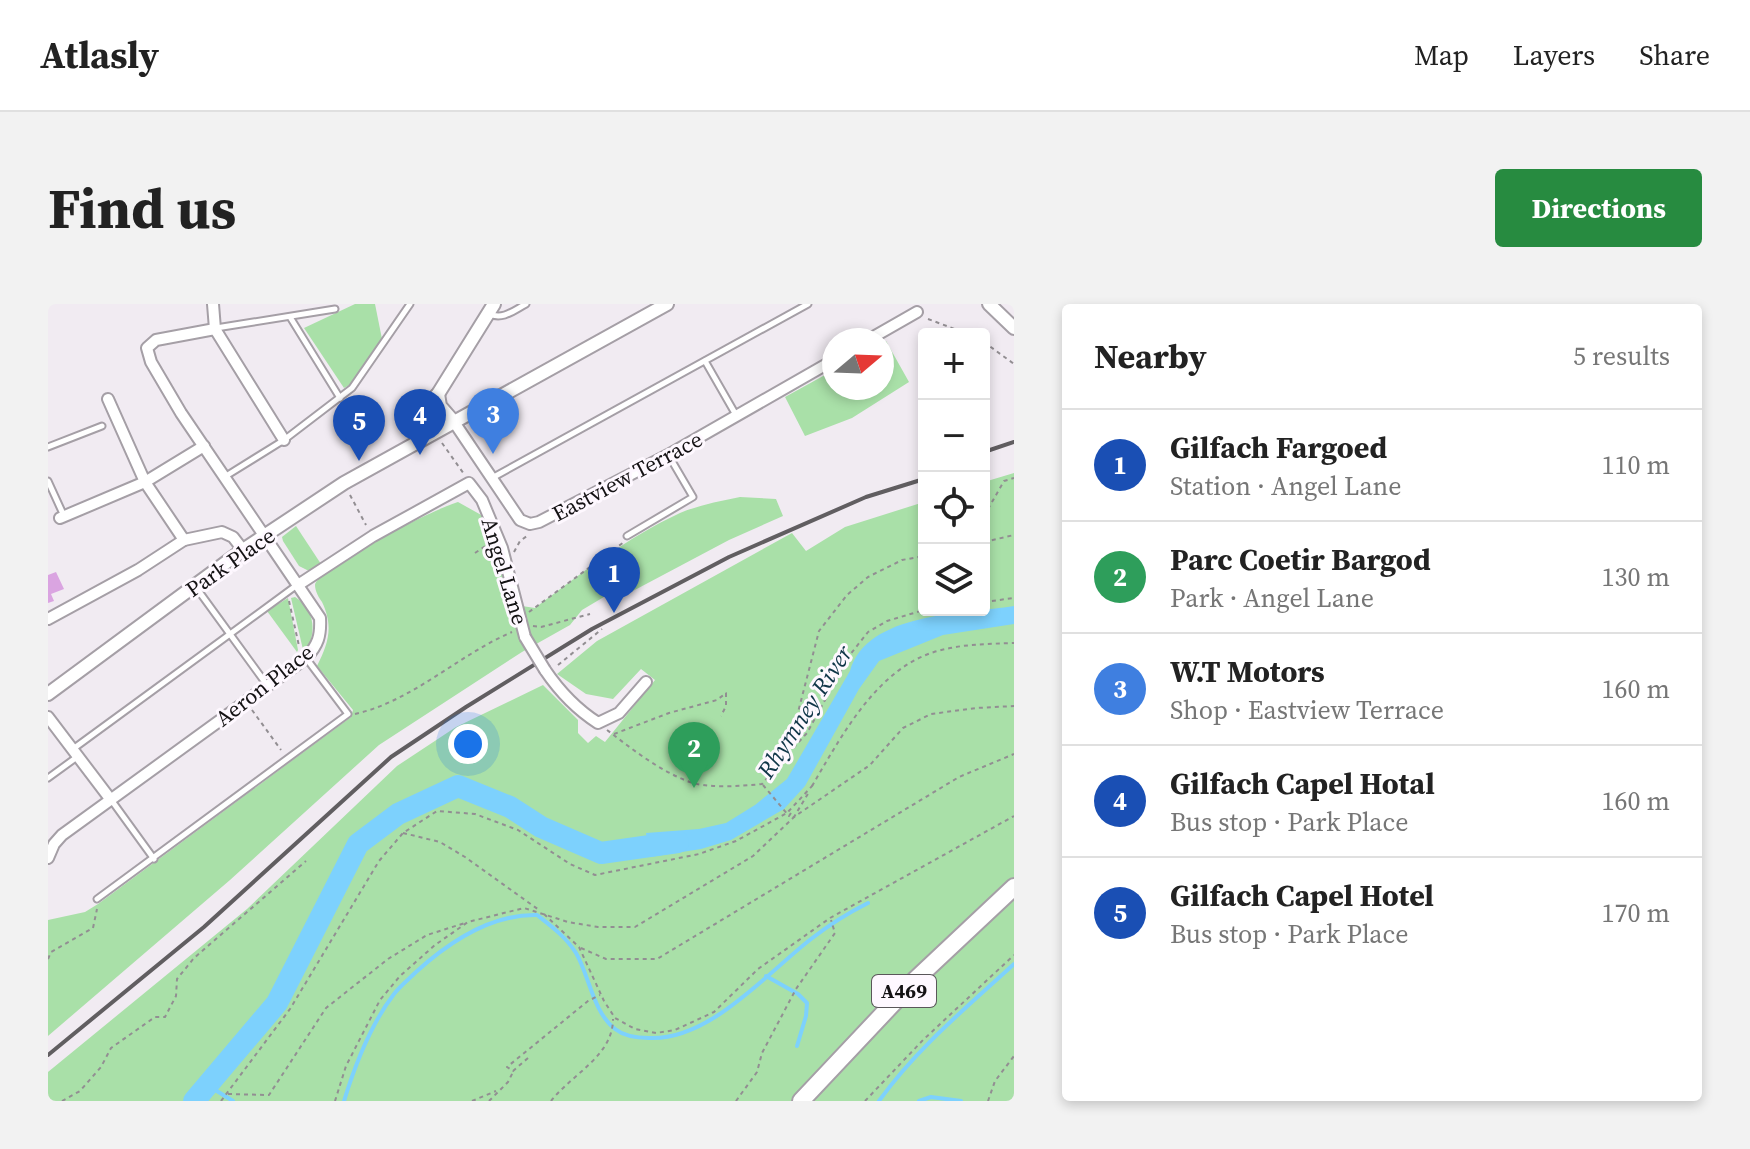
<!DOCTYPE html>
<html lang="en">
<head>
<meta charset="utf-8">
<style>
	body { margin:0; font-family:"Source Serif 4",serif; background:#f2f2f2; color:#222 }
	.controls { position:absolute; right:24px; top:24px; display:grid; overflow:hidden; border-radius:8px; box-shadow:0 4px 12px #0003 }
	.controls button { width:72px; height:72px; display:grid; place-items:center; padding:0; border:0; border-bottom:2px solid #e0e0e0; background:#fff; color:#222; font:40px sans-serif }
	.compass { position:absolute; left:774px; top:24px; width:72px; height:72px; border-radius:50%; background:#fff; box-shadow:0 4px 12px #0003; rotate:71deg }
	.you { position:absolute; left:420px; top:440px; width:28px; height:28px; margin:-20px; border:6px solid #fff; border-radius:50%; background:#1a73e8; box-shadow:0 0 0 12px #1a73e833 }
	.badge { display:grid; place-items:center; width:52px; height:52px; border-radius:50%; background:#278b40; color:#fff; font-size:26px; font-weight:700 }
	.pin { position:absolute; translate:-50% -66px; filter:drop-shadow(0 2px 4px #0008) }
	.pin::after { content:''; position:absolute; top:42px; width:28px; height:24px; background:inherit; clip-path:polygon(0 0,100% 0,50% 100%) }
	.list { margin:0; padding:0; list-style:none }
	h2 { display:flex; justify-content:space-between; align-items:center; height:104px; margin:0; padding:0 32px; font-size:34px }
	h2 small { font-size:26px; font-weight:400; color:#767676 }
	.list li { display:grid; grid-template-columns:52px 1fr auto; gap:24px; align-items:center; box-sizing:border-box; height:112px; padding:0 32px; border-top:2px solid #e0e0e0 }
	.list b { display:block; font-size:30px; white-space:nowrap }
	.list p { margin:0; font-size:26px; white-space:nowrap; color:#767676 }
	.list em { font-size:26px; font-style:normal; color:#767676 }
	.icon { flex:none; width:44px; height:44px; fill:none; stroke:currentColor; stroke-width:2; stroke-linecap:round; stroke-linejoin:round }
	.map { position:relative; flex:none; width:966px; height:797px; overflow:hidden; border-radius:8px }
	header { display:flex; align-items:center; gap:48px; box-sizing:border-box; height:112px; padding:0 40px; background:#fff; border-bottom:2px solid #e0e0e0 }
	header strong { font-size:38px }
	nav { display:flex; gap:44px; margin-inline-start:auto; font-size:28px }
	.intro { display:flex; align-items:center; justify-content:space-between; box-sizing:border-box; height:192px; padding:0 48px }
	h1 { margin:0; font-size:56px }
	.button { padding:20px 36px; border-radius:8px; background:#278b40; color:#fff; font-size:28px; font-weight:700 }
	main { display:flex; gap:48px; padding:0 48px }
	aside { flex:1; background:#fff; border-radius:8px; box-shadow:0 4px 12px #0003 }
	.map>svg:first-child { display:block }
	.green { fill:#a9e0a8 }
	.water { fill:#7dd1fd }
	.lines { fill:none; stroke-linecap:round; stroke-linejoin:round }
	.stream { stroke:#7dd1fd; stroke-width:4 }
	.river { stroke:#7dd1fd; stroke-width:22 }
	.building { fill:#daa4e1 }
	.service-casing { stroke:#a59fa6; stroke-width:9 }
	.minor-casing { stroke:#a59fa6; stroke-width:14 }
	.tertiary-casing { stroke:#a59fa6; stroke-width:16 }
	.primary-casing { stroke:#a59fa6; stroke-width:20 }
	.path { stroke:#928e92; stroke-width:2; stroke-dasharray:4 4; stroke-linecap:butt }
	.service { stroke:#fff; stroke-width:5 }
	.minor { stroke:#fff; stroke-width:10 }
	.tertiary { stroke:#fff; stroke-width:12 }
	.primary { stroke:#fff; stroke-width:16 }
	.rail { stroke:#615e61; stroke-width:4 }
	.minor-bridge-casing { stroke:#a59fa6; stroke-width:14; stroke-linecap:butt }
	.minor-bridge { stroke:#fff; stroke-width:10 }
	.labels { text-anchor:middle; stroke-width:6; stroke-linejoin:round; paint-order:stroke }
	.shield { fill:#fef8ff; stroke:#5a575a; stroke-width:2 }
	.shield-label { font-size:20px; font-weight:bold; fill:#141214 }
	.street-label { font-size:22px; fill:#141214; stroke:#fef8ff }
	.water-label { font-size:24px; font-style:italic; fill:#103648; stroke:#fef8ff }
</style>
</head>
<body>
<header>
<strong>Atlasly</strong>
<nav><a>Map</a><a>Layers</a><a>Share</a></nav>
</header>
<div class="intro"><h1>Find us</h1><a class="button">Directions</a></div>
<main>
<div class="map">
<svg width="966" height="797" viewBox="0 0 966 797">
	<rect width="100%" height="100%" fill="#f1ebf2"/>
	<g class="green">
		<polygon points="307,0 327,0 334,35 303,80 296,84 256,24"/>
		<polygon points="838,37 861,78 804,114 757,132 737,93 786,66 786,84 834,84 834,39"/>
		<polygon points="966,169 966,797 0,797 0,768 199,605 349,462 408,423 495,381 530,416 530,429 540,439 548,432 557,438 607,376 593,365 565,395 538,390 509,370 549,337 744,229 758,247 797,223 876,198 876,306 936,306 936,178"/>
		<path d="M692,193l36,2 7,17 -54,24 -98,52 -7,-7 -42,25 -12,15 -48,27 -143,93 -149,135 -182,156v-116l37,-8 13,-8 253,-187 2,-7 -36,-44c11,-22 17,-39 5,-64 -3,-4 -7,-11 -7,-17 3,-18 121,-77 143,-83l25,14 13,32 13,56 26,4c45,-34 93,-71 145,-95 19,-8 40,-12 60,-16z"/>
		<polygon points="248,222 273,260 261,267 251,262 235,237 234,233"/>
		<path d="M247,293c21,13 22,38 9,57l-13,-56z"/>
		<polygon points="240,294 250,346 249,348 219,307"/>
	</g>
	<path class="water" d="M966,302v18l-71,11 -64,26 -20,28 -54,97 -21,23 -53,31 -30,9 -51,8 -4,-24 53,-4 27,-6 29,-18 32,-26 63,-108c17,-59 114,-57 164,-65z"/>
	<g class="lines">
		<g class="stream">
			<polyline points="718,672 750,690 759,699 758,712 749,742"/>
			<polyline points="159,781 185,797"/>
			<path d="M296,797c11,-36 27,-77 50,-107 6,-8 15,-15 22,-22 33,-30 75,-58 121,-57 14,11 29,22 39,38 13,22 17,59 39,76 9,7 23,9 34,9 60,3 117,-64 162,-99 18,-14 37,-26 57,-36"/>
			<path d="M831,797c37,-52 88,-94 135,-137"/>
			<polyline points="871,797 883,793 913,797"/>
		</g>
		<polyline class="river" points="146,797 229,699 310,540 350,510 410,482 462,503 493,523 553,549 630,538"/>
	</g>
	<polygon class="building" points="8,268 16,285 3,290 6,297 0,299 0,271"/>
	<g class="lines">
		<defs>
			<g id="service">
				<path d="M441,10c14,6 24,-3 37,-10"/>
				<polyline points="242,13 292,94"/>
				<polyline points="168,24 287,5"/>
				<polyline points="657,57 688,111"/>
				<polyline points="0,143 54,122"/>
				<polyline points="178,172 236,136 304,84 362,0"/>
				<polyline points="444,174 760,0"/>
				<polyline points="0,177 16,212"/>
				<polyline points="579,232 645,193 621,152"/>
				<polyline points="147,282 219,381"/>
				<polyline points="25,445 249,281"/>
				<polyline points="0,474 29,453"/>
				<polyline points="64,497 106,555"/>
				<polyline points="49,595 300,410 258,354"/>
			</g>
			<g id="minor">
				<polyline points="165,0 167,25 236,136"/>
				<polyline points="820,36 869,8"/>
				<polyline points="60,95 97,178 136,236"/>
				<polyline points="406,118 472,216 482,220 491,218 620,151 786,56"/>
				<polyline points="12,214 97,178 156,142"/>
				<polyline points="250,281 325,232 421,179 434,196 454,244 477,333"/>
				<polyline points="0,315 90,266 136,236 174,228 185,233 195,246"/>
				<path d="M497,366c15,22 31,39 53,53l21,-10 27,-31"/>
				<polyline points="0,413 63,496"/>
				<path d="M0,554l6,-14 8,-9 244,-177c12,-13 15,-22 14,-40l-139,-205 -30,-51 -4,-14 9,-8 59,-11"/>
			</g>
			<g id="tertiary">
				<polyline points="941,0 966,24"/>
				<polyline points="390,90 392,102 406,118"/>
				<polyline points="371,136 368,119 372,108 390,90 446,0"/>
				<polyline points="0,390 195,246 296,179 619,0"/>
			</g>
			<polyline id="primary" points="753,797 867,676 966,583"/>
		</defs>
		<use href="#service" class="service-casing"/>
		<use href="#minor" class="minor-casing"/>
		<use href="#tertiary" class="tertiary-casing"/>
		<use href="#primary" class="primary-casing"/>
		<g class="path">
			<polyline points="880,15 920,30"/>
			<polyline points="936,38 966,60"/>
			<polyline points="394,139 416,170"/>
			<polyline points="302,191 318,221"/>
			<polyline points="936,212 956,177 966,174"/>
			<polyline points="936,238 966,231"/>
			<polyline points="466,248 472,237 479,232"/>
			<polyline points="427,249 439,241"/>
			<polyline points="241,297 251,342"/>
			<polyline points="936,298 966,294"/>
			<polyline points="481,308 576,238"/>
			<polyline points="485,322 493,323 542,310"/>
			<polyline points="510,361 554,325"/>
			<polyline points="204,406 233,446"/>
			<path d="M307,410c58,-13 103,-59 157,-82"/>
			<path d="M559,426c25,19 50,39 80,51 19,8 55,5 75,3l25,-29 32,-124 28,-36 21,-18 34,-17 22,-4"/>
			<polyline points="566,430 621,409 669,396 678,389 678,402 673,412"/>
			<polyline points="740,450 759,429 801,352 820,328 839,317 876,306"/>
			<polyline points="715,481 741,512 743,509 746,513 761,488"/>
			<path d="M764,482c29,-49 64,-116 122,-134 26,-8 53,-8 80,-9"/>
			<polyline points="355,529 392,538 417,553 491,606"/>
			<polyline points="496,610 531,643 556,697 567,714 587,725 608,729 627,726 666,708 710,665 782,614 966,512"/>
			<polyline points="533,644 558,655 609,655 911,473 966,450"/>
			<polyline points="0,655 3,648 45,624 49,605"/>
			<polyline points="480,754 465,767 459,763 540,697 552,691"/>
			<polyline points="180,790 221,791 278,704 340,655 379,631 417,619"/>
			<polyline points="14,797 32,787 53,763 63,744 107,713 117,713 128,692 129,675 146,654 258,557"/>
			<polyline points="173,797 242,705 331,557 355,529 389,507 427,510 470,526 522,560 547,571 651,550 688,537 739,509 765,481"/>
			<polyline points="287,797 298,762 332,696 352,672 387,641 420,618 476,604 520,618 550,623 587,623 705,552 746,513 822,461 855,424 883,410 928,404 966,402"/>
			<polyline points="424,797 448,787"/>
			<polyline points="441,797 460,778 465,768"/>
			<path d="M503,797c21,-27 62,-45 62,-82"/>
			<polyline points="688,797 709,768 714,749 748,685 787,629 783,616"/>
			<polyline points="817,797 875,736 966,651"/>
			<polyline points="940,797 947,777 966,752"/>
		</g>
		<use href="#service" class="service"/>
		<use href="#minor" class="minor"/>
		<use href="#tertiary" class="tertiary"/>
		<use href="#primary" class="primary"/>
		<g class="rail">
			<polyline points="936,148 966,138"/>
			<polyline points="0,751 156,623 343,453 418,403 544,325 681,253 818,193 876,175"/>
		</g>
		<defs>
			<polyline id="minor-bridge" points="477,333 497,366"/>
		</defs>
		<use href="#minor-bridge" class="minor-bridge-casing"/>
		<use href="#minor-bridge" class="minor-bridge"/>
	</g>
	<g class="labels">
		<rect class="shield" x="824" y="671" width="64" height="32" rx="6"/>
		<g class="shield-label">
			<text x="856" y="694">A469</text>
		</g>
		<g class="street-label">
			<text transform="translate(579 172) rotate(-28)" y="8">Eastview Terrace</text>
			<text transform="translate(182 258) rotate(-35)" y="8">Park Place</text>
			<text transform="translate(457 267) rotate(73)" y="8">Angel Lane</text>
			<text transform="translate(216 381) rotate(-38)" y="8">Aeron Place</text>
		</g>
		<g class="water-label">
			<text transform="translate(757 408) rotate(-57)" y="8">Rhymney River</text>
		</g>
	</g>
</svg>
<div class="controls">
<button>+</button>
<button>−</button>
<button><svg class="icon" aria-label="locate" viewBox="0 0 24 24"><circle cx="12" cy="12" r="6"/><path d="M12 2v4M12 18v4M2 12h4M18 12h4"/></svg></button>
<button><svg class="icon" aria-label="layers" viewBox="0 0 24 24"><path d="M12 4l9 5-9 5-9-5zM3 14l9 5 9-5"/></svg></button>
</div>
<svg class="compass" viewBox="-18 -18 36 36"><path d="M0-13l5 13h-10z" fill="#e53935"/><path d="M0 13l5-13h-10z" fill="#767676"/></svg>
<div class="you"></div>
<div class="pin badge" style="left:566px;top:309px;background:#1a4fb4">1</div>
<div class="pin badge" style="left:646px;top:484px;background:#2e9e5b">2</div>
<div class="pin badge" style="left:445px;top:150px;background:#3f7fe0">3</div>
<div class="pin badge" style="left:372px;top:151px;background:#1a4fb4">4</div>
<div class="pin badge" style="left:311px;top:157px;background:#1a4fb4">5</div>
</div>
<aside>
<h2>Nearby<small>5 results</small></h2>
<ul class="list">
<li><span class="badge" style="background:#1a4fb4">1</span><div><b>Gilfach Fargoed</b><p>Station · Angel Lane</p></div><em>110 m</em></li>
<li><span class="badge" style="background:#2e9e5b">2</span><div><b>Parc Coetir Bargod</b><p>Park · Angel Lane</p></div><em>130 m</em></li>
<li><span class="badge" style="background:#3f7fe0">3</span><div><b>W.T Motors</b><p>Shop · Eastview Terrace</p></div><em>160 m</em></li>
<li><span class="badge" style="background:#1a4fb4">4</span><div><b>Gilfach Capel Hotal</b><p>Bus stop · Park Place</p></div><em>160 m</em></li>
<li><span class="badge" style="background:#1a4fb4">5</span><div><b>Gilfach Capel Hotel</b><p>Bus stop · Park Place</p></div><em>170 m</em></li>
</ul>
</aside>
</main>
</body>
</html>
